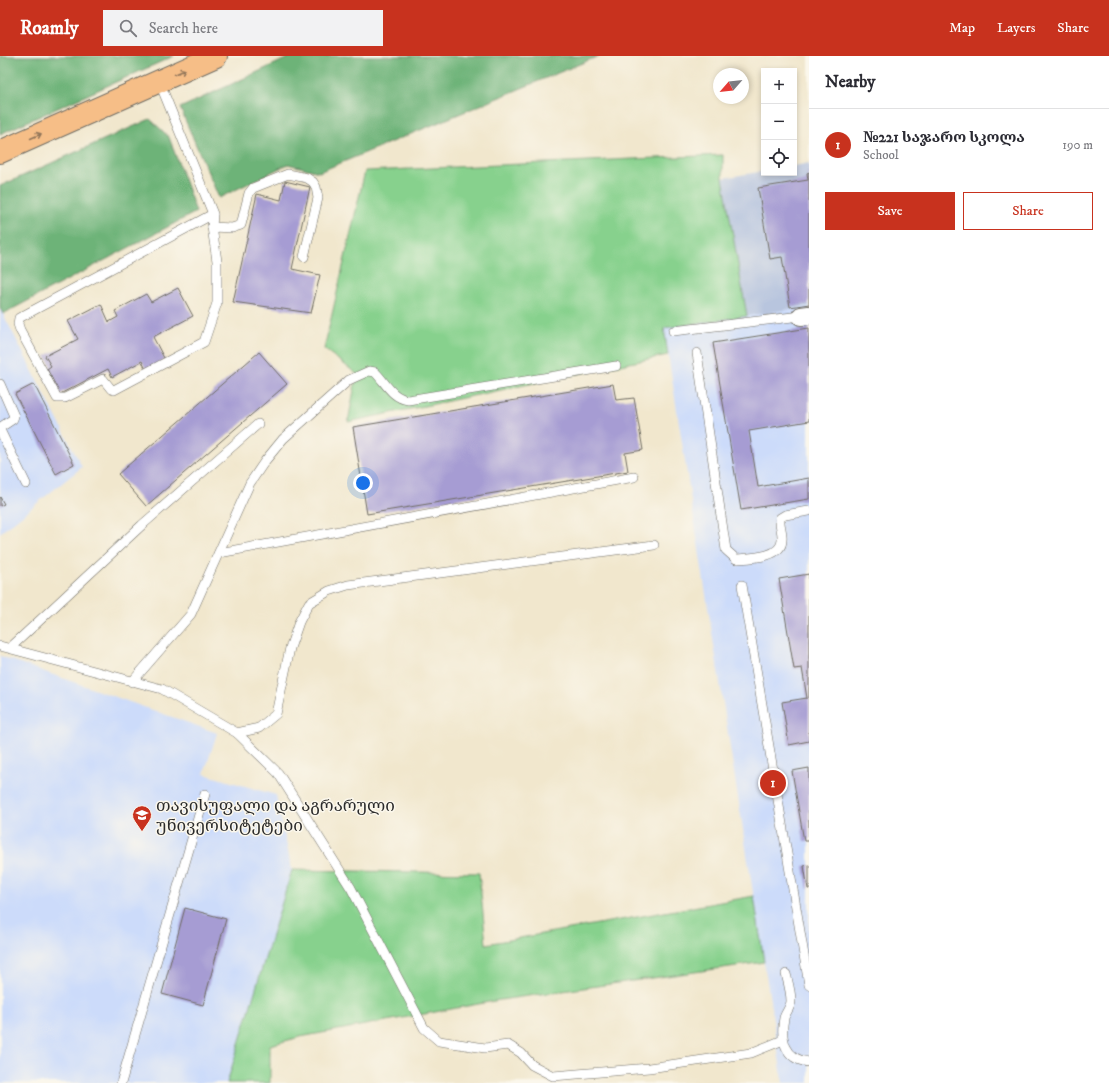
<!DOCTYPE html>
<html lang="en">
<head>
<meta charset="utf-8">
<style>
	body { margin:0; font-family:"IM FELL DW Pica","Noto Serif Georgian",serif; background:#f2f2f3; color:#2b2b33 }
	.controls { position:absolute; right:12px; top:12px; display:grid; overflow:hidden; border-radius:0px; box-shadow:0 2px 6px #0003 }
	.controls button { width:36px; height:36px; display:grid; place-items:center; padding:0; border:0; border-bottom:1px solid #e1e1e2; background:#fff; color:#2b2b33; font:20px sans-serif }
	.compass { position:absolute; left:713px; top:12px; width:36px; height:36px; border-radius:50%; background:#fff; box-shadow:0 2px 6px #0003; rotate:242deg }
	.you { position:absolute; left:363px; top:427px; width:14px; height:14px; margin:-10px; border:3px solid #fff; border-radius:50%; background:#1a73e8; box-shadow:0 0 0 6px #1a73e833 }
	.badge { display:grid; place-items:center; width:26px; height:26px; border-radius:50%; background:#c8321e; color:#fff; font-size:13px; font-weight:700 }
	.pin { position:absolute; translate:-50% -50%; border:2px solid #fff; box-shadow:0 1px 4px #0006 }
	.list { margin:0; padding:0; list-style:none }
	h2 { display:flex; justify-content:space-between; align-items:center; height:52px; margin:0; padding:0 16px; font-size:17px }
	h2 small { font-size:13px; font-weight:400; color:#7c7c81 }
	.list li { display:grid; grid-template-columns:26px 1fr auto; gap:12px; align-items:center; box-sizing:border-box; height:72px; padding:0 16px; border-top:1px solid #e1e1e2 }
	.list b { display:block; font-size:15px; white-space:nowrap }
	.list p { margin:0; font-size:13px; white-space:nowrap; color:#7c7c81 }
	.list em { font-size:13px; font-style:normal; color:#7c7c81 }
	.actions { display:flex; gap:8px; padding:12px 16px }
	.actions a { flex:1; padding:9px 0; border:1px solid #c8321e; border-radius:0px; text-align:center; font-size:14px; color:#c8321e }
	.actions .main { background:#c8321e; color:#fff }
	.icon { flex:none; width:22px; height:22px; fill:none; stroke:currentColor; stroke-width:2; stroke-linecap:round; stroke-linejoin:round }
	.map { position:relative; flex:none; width:809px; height:1027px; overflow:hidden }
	header { display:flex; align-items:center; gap:24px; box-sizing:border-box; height:56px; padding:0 20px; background:#c8321e; color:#fff }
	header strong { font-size:19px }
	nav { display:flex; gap:22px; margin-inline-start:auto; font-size:14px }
	.search { width:280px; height:36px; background:#f2f2f3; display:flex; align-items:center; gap:10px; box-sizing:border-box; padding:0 14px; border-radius:0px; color:#7c7c81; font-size:15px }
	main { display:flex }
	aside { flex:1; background:#fff }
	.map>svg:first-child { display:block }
	.built { fill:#ccdbfa }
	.industrial { fill:#b8c5de }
	.green { fill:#87d18d; stroke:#597e5c }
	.forest { fill:#6db378; stroke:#4c6f52 }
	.building { fill:#a69cd3 }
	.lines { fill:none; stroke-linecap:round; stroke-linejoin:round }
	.lane-casing { stroke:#706d64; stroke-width:10 }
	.street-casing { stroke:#706d64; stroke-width:20 }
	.highway-casing { stroke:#706d64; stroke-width:24 }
	.lane { stroke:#fff; stroke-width:9 }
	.street { stroke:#fff; stroke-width:18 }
	.highway { stroke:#f6be87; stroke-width:22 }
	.oneway { stroke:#907459 }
	.labels { text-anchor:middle; stroke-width:3; stroke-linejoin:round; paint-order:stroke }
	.poi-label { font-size:17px; fill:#2b2b2b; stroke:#fbf7ec; text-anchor:start }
</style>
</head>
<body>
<header>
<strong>Roamly</strong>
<div class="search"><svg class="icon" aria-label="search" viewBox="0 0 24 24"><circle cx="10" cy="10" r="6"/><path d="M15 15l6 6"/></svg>Search here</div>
<nav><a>Map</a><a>Layers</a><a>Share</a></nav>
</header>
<main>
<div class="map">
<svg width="809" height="1027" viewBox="0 0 809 1027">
	<rect width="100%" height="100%" fill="#fbf7ec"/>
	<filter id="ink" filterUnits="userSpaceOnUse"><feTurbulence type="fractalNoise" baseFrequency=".025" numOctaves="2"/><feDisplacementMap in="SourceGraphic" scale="8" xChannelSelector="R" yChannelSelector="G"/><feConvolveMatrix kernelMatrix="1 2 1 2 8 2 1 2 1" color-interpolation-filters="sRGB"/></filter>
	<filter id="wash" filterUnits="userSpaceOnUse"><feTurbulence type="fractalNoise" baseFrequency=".012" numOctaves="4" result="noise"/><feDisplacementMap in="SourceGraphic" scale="16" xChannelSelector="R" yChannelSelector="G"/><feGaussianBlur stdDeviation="0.9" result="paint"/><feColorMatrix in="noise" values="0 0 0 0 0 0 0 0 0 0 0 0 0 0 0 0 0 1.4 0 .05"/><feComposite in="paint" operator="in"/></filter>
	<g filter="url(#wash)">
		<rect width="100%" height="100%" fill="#f1e7cd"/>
		<g class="built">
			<polygon points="809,250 809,1027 783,1027 664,272"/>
			<polygon points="0,252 82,411 0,477"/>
			<polygon points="0,600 217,677 204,718 276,739 292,814 227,1027 0,1027"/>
		</g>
		<polygon class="industrial" points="809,107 809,250 747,260 723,122 764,115 764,117 794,117 794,110"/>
		<g class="green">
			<polygon points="723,99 723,122 747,260 664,272 668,299 348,366 357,318 324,293 365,115"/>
			<polygon points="292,814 479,817 486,888 754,840 764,906 500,944 300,981 270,989 270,1027 227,1027"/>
		</g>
		<g class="forest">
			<polygon points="0,0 174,0 0,78"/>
			<polygon points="292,0 599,0 319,116 288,108 219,142 180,52"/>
			<polygon points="150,63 169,81 196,156 3,258 0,252 0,130"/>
		</g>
		<g id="blocks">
			<g class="building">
				<polygon points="809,116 809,248 790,251 782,201 770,203 758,132 808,124 807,117"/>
				<polygon points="285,125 310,131 292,213 320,219 311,257 233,246 257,138 281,144"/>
				<polygon points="178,232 193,260 153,281 165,304 146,314 142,305 112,321 108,313 60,338 47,313 51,310 45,300 78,283 68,265 101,248 109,266 118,261 115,255 146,238 151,246"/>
				<polygon points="809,272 809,365 749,375 758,431 809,422 809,443 741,454 713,287"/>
				<polygon points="259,296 287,328 146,450 118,418"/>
				<polygon points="34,328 74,408 56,418 15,338"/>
				<polygon points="613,328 616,344 634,342 643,394 625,397 628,415 367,458 353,371"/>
				<polygon points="0,441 4,448 0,450"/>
				<polygon points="809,518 809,685 789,689 782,646 807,642 802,612 794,613 779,523"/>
				<polygon points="809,712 809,785 804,785 792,715"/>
				<polygon points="809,809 809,833 808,833 804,810"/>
				<polygon points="185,852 226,863 203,949 162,938"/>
			</g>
		</g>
	</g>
	<g filter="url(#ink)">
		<use href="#blocks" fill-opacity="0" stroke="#706d64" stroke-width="1"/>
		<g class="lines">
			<defs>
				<g id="lane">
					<polyline points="159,25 213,158 19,262 18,268 20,274 57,342 65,342 103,323 111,333 114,334 204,286 217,247 217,205 212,171 213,158"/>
					<polyline points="212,171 232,172 241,169 249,137 253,132 288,118 307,122 313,126 316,131 318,142 304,201"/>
					<polyline points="673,275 801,260"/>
					<path d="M697,297l29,197 10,9c13,-1 46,-1 46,-19 1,-8 -3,-14 -2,-22l5,-3 24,-4"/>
					<polyline points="0,328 14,360 13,363 1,371 0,374 26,428"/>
					<polyline points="219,497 634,421"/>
					<polyline points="742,529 809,929"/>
					<polyline points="0,590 162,633 237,677 259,672 276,658 290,592 299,566 309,547 329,535 348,529 654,489"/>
					<polyline points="10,592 142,469 258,368"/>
					<path d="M132,626l59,-68 59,-131 15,-22 18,-22 66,-59 20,-9 6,1c11,11 17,26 33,28l208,-34"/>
					<polyline points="237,677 278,717 351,832 424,972 439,985 485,992 508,989 521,997 532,1009 553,1020 649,1012 751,997 783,984"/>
					<path d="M786,918c2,8 5,18 5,27 0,6 -6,12 -7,17 -4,21 1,42 25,44"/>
					<polyline points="121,1027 205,738"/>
				</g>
				<polyline id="street" points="801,260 809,259"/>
				<polyline id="highway" points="0,96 216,0"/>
			</defs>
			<use href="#lane" class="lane-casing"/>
			<use href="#street" class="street-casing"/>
			<use href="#highway" class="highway-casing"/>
			<use href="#lane" class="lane"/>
			<use href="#street" class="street"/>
			<use href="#highway" class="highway"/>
		</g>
		<defs><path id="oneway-shaft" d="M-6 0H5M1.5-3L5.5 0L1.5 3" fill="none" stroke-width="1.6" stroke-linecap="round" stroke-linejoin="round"/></defs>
		<g class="oneway">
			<use href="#oneway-shaft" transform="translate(180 16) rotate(-24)"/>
			<use href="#oneway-shaft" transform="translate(36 80) rotate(-24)"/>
		</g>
	</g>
	<defs>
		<symbol id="university-pin" viewBox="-11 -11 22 30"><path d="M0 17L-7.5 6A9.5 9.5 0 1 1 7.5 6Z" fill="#c8321e" stroke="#fbf7ec"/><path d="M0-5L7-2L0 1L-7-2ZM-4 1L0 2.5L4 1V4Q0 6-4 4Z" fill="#fff"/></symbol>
	</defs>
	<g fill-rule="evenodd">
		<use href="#university-pin" x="131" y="748" width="22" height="30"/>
	</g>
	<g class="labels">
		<g class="poi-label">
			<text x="156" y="755">თავისუფალი და აგრარული<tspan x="156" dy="20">უნივერსიტეტები</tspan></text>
		</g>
	</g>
</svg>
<div class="controls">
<button>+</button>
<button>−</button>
<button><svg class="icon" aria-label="locate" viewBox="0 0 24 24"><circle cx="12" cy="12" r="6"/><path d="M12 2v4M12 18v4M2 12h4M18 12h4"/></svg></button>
</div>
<svg class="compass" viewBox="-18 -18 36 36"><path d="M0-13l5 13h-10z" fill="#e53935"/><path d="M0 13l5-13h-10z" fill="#7c7c81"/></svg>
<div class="you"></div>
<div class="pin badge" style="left:773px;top:727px">1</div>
</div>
<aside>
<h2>Nearby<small></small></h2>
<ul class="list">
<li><span class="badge">1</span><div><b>№221 საჯარო სკოლა</b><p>School</p></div><em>190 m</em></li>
</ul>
<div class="actions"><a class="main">Save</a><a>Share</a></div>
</aside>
</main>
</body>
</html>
